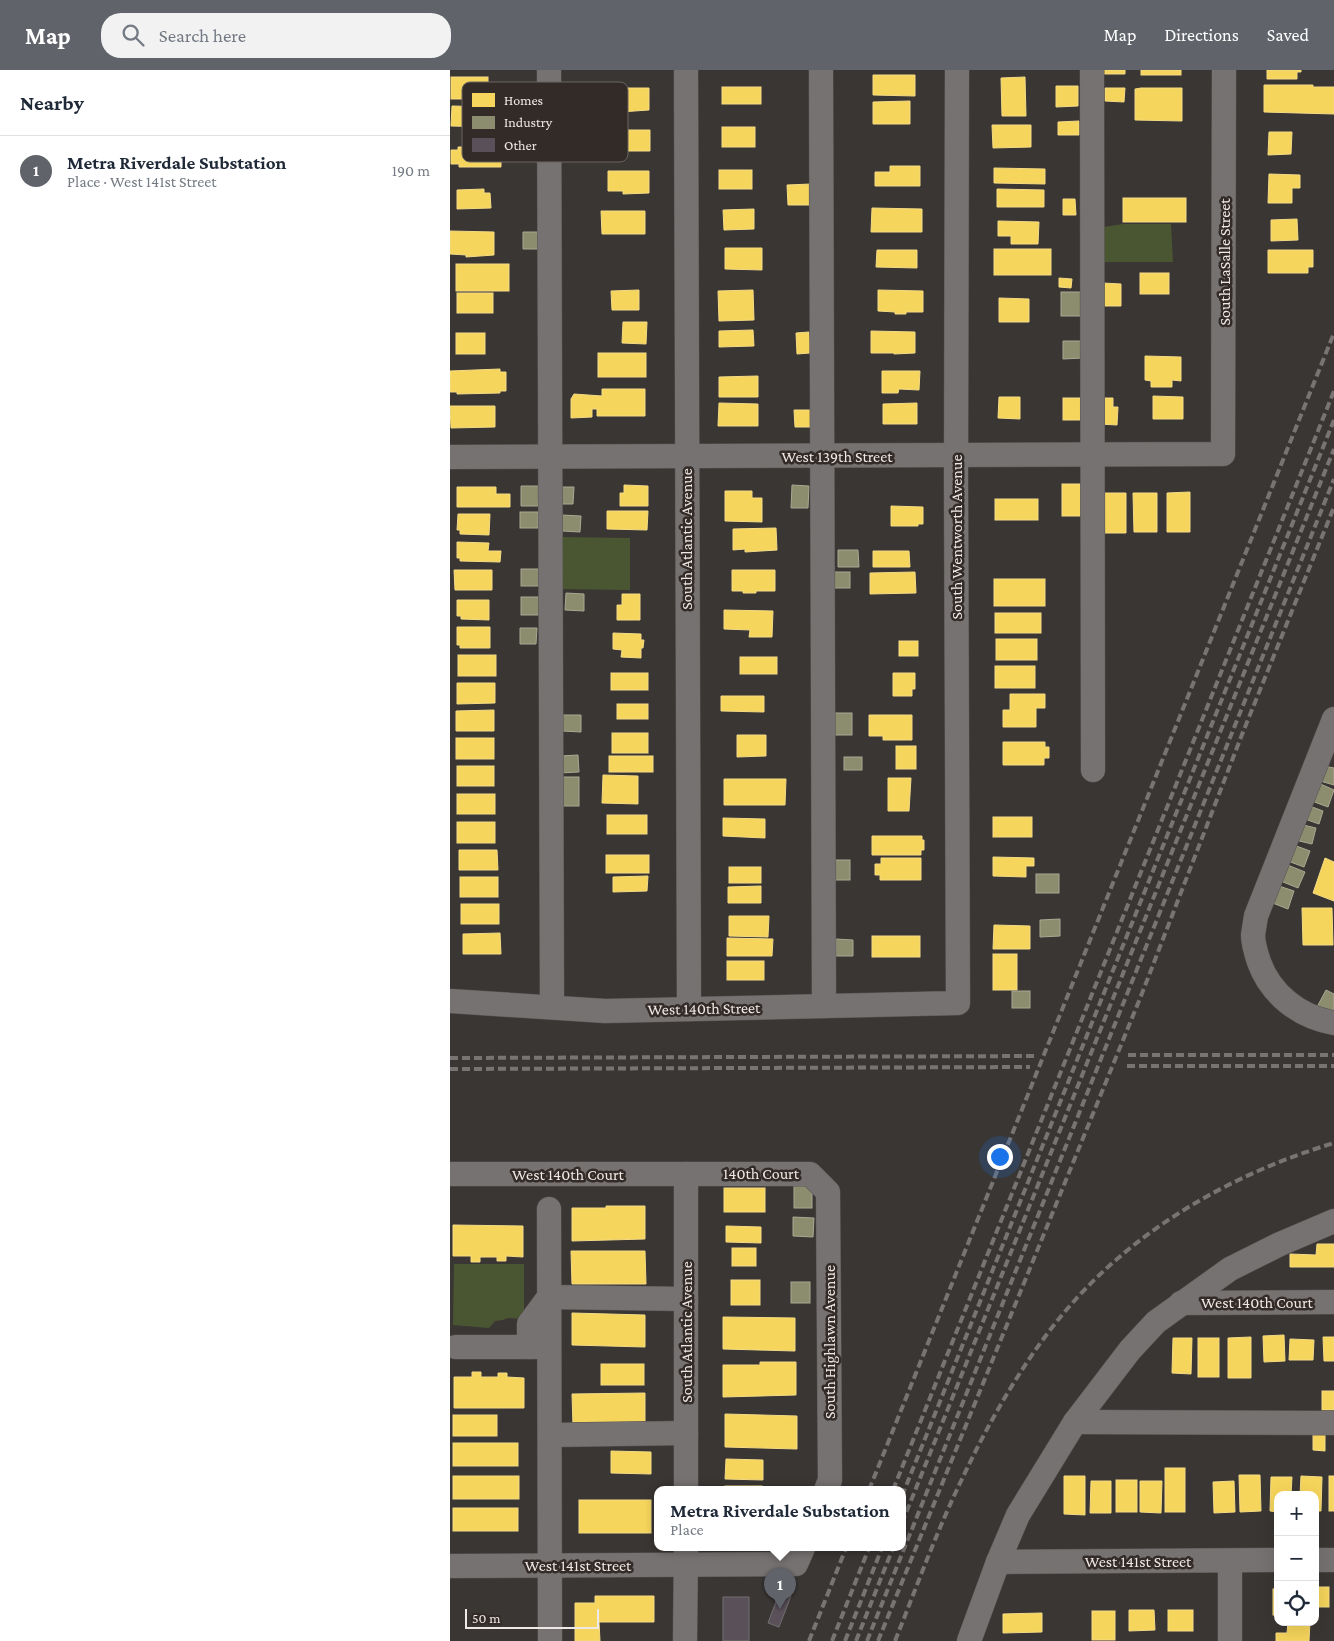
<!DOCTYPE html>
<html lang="en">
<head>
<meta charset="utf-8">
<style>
	body { margin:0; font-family:"Crimson Pro",serif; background:#f2f2f3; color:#1f2937 }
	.controls { position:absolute; right:15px; bottom:15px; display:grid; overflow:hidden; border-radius:10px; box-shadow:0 5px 20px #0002 }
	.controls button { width:45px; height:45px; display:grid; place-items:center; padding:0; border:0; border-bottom:1px solid #e0e1e3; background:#fff; color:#1f2937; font:25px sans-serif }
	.scale { position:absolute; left:15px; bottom:12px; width:134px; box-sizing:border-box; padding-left:5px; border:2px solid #eee9e6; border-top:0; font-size:14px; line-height:18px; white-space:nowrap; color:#eee9e6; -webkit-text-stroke:4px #332b27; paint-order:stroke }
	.you { position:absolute; left:549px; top:1086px; width:18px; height:18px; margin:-12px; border:4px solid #fff; border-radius:50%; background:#1a73e8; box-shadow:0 0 0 8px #1a73e833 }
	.badge { display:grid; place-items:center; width:32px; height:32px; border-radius:50%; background:#60636a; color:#fff; font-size:16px; font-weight:700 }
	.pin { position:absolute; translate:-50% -41px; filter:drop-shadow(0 1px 2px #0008) }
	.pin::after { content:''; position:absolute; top:26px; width:18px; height:15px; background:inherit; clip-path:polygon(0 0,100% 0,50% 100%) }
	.popup { position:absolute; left:204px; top:1416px; width:252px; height:65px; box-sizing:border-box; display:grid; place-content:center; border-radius:10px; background:#fff; filter:drop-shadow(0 1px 4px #0005); font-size:16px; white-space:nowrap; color:#747a83 }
	.popup b { font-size:19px; color:#1f2937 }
	.popup::after { content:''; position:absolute; left:50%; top:100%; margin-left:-10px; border:10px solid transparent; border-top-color:#fff }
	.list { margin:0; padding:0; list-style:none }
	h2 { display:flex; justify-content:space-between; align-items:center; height:65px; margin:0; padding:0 20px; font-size:21px }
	h2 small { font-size:16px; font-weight:400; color:#747a83 }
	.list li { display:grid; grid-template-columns:32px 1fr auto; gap:15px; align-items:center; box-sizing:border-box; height:70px; padding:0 20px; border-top:1px solid #e0e1e3 }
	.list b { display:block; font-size:19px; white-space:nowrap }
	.list p { margin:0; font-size:16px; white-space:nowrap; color:#747a83 }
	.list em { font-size:16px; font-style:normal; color:#747a83 }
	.icon { flex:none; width:28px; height:28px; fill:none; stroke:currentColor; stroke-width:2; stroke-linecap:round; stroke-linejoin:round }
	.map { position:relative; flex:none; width:884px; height:1571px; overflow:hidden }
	header { display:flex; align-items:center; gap:30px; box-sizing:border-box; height:70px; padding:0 25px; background:#60636a; color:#fff }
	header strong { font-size:24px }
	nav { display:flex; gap:28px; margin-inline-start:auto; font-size:18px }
	.search { width:350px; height:45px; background:#f2f2f3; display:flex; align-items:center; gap:12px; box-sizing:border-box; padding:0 18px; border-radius:20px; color:#747a83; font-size:19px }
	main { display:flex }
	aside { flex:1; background:#fff }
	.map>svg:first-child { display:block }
	.green { fill:#4a5631 }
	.homes { fill:#f6d55c; stroke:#f4db85 }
	.industry { fill:#8c8c6e; stroke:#a9a892 }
	.building { fill:#59505a; stroke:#727070 }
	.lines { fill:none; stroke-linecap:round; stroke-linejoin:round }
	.minor-casing { stroke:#575351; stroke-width:25 }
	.minor { stroke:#767271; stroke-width:24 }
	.rail { stroke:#777473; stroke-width:4; stroke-dasharray:8 4; stroke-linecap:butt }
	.labels { text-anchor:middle; stroke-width:5; stroke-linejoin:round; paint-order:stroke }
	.street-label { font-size:16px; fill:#eee9e6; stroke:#332b27 }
	.key { fill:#332b27; stroke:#6b6460; stroke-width:1 }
	.key-label { font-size:14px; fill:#eee9e6 }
</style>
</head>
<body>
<header>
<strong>Map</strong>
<div class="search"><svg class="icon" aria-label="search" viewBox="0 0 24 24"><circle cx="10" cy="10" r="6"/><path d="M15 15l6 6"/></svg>Search here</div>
<nav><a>Map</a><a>Directions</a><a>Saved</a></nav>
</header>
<main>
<aside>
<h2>Nearby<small></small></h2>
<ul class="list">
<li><span class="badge">1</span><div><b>Metra Riverdale Substation</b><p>Place · West 141st Street</p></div><em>190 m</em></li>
</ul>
</aside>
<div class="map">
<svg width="884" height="1571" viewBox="0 0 884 1571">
	<rect width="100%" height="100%" fill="#3a3634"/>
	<g class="green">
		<polygon points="673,154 721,154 723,192 647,192 647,158"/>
		<polygon points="109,467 180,468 180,520 109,519"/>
		<polygon points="4,1194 74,1194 74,1249 57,1248 53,1250 45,1251 39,1258 3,1255"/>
	</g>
	<g class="homes">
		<polygon points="653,0 675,0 675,4 652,4"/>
		<rect x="691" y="0" width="40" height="5"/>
		<polygon points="817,0 851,0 851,2 847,2 847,9 817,9"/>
		<polygon points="423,5 465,5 465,26 423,25"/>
		<rect x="1" y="7" width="37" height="22"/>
		<polygon points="575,7 576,46 552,46 551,8"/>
		<polygon points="814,15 863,15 863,17 884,17 884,44 814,42"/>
		<polygon points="606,16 628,16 628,36 606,37"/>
		<rect x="272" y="17" width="39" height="17"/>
		<polygon points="155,18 199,18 199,40 170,42 170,40 155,39"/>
		<polygon points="655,18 675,18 674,32 655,31"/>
		<polygon points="691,18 732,18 732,51 685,50 685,19"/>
		<polygon points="460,31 460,54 423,54 423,32"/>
		<polygon points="2,36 46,37 45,57 1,56"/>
		<polygon points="110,37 129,38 128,56 110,56"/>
		<polygon points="629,51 629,65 608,65 608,52"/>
		<polygon points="542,55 581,55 581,77 543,78"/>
		<rect x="272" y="57" width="33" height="20"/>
		<polygon points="111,59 142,59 142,77 134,77 134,79 111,78"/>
		<polygon points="156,60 200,60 200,81 152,81 151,61 156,61"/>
		<polygon points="819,62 842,62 841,84 818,85"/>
		<polygon points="8,77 43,77 43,78 51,78 51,97 9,97 9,94 1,94 1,80 8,80"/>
		<polygon points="440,96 470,96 470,116 425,116 425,102 440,102"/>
		<polygon points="544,98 595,99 595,114 544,113"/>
		<rect x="269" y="100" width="33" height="19"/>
		<polygon points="158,101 199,101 199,123 173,124 173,121 158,121"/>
		<polygon points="819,104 850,105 850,118 842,118 842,133 818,133"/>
		<polygon points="361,114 361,135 338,135 337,115"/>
		<polygon points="34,119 34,123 40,123 41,138 7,139 7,120"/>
		<polygon points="547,119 594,120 594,137 547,137"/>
		<rect x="673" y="128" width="63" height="24"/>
		<polygon points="613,129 625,129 626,145 613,145"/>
		<polygon points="422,138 472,139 472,162 421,162"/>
		<polygon points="304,139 304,159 274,160 273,140"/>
		<polygon points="151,141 195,141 195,164 152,164"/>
		<polygon points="847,149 848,170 821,171 821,150"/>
		<polygon points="548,151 589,152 588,174 561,174 561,166 548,166"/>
		<polygon points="0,161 44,162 44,185 16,187 16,185 0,184"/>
		<polygon points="275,178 312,178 312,200 275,199"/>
		<rect x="544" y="179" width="57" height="26"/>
		<polygon points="427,180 467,180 467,198 426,197"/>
		<polygon points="818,180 863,180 863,197 858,197 858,203 818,203"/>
		<rect x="6" y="194" width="53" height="27"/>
		<rect x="690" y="203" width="29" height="21"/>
		<polygon points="609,208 622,209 621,218 609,217"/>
		<polygon points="653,213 671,214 671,236 652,236"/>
		<polygon points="189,220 189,240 162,240 161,221"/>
		<polygon points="303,220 304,250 269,251 268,221"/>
		<polygon points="428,220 473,221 473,242 456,242 456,244 445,244 445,242 428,241"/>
		<rect x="7" y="223" width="36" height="20"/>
		<polygon points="549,228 579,229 579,252 549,252"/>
		<polygon points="173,252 197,252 196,274 172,273"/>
		<polygon points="303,260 304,276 269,277 269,261"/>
		<polygon points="421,261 465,262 465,283 444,284 444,283 421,283"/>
		<polygon points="359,262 360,283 347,284 346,263"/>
		<rect x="6" y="263" width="29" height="21"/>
		<rect x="148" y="283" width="48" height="24"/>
		<polygon points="695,286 731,287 731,311 722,310 722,317 701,317 701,311 695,310"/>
		<polygon points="50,299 50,302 56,302 56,321 50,321 50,323 7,324 7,322 0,322 0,301"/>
		<polygon points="432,301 470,301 469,320 449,319 448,323 432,323"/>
		<polygon points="308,306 308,327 269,327 269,307"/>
		<polygon points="152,319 195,319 195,346 147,346 147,339 142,339 142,347 121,348 121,329 124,324 152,326"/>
		<polygon points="703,326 733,327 733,349 703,349"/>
		<polygon points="549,327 570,327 570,349 548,348"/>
		<rect x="613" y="328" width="19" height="22"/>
		<polygon points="650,328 663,328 663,337 668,337 667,355 649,354"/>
		<polygon points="269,333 308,334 308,356 268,356"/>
		<polygon points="467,333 467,354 433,354 433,334"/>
		<polygon points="0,336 45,336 45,357 1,358"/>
		<polygon points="344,340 361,340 361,357 345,357"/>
		<rect x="612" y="414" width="20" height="32"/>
		<polygon points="174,415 198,416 198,436 170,436 170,423 174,423"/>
		<polygon points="7,417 46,417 46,424 60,424 60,437 7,437"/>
		<polygon points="275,421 302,421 302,428 312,428 312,452 275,451"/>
		<polygon points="740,422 740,462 717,462 717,423"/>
		<polygon points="652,423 676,423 676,463 653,463"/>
		<polygon points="683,423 707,423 707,462 684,462"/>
		<rect x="545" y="429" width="43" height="21"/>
		<polygon points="441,436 473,437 473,454 468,454 468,456 441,456"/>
		<polygon points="157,441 198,441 197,460 157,459"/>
		<polygon points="8,444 40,444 39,465 10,464 10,460 7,460"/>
		<polygon points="326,458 327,480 295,482 295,479 283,480 283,459"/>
		<polygon points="7,472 39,473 38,481 51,481 50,492 10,491 10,488 7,488"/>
		<polygon points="423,481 459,481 460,497 423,497"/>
		<polygon points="4,500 42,500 42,520 5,520"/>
		<polygon points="282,500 325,500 325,521 306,521 306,523 293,523 293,521 282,521"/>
		<polygon points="465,502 466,523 420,524 420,503"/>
		<rect x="544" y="509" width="51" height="27"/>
		<polygon points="172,524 190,524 190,550 167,550 167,535 172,535"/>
		<polygon points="7,530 39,530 39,550 11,549 11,546 7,546"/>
		<polygon points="274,540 323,541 322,567 299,567 300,560 274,559"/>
		<rect x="545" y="543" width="46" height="20"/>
		<polygon points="7,557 40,557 40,578 10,578 10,575 7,575"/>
		<polygon points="163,563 191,564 191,570 194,570 193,578 191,578 191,588 171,587 172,580 163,579"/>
		<rect x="546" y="569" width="41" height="21"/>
		<rect x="449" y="571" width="19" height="15"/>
		<rect x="8" y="585" width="38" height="21"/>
		<rect x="290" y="587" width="37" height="17"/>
		<rect x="545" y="596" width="40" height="22"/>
		<rect x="161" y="603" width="37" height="17"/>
		<polygon points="443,603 465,603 465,619 462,619 462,626 443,626"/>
		<polygon points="7,613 45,613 45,633 7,634"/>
		<polygon points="560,624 595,624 595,638 586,638 586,657 553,657 553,640 560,640"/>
		<polygon points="271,626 314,626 314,642 271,641"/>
		<rect x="167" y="634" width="31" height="15"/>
		<polygon points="44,640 44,661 6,661 6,641"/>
		<polygon points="419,645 462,645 462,670 433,670 433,666 419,666"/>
		<rect x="162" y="663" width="36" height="20"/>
		<polygon points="287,665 316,665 316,686 287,687"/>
		<rect x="6" y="668" width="38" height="21"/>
		<polygon points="553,672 595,672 595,677 599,677 599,688 594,688 594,695 553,695"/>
		<rect x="446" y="676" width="20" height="23"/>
		<rect x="159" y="686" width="44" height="16"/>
		<rect x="7" y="696" width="37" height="20"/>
		<polygon points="153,705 188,706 188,734 152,733"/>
		<polygon points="438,708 461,708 459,741 438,741"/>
		<polygon points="274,709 336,709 335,735 274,735"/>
		<rect x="7" y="724" width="38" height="20"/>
		<rect x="157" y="745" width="40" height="19"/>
		<rect x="543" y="747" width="39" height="20"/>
		<polygon points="273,748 315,749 315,768 273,766"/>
		<rect x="7" y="752" width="38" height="21"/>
		<polygon points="422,766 472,766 472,770 474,770 474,780 471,780 471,785 422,785"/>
		<polygon points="9,780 47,780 48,800 9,800"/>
		<rect x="156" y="785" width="43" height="18"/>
		<polygon points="543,787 584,788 584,796 576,796 576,807 543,806"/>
		<polygon points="431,788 471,788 471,810 430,810 430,805 425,805 425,794 431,794"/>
		<polygon points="875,788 884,792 884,831 863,823"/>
		<rect x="279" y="797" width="32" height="16"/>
		<polygon points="198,806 197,821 163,822 163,807"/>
		<rect x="10" y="807" width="38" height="20"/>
		<polygon points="311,816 311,833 278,833 278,817"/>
		<rect x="11" y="834" width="38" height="20"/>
		<polygon points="852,838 882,838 883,875 853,875"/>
		<polygon points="279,846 319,846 318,867 279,866"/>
		<polygon points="544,855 580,856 580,879 543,879"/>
		<polygon points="50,863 51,884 13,884 13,864"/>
		<rect x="422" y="866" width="48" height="21"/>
		<polygon points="277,868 323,869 322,886 277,886"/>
		<rect x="543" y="884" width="24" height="36"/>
		<rect x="277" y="891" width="37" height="19"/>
		<rect x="274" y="1118" width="41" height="24"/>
		<polygon points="156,1136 195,1136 195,1169 122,1171 122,1138 156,1138"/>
		<polygon points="3,1155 73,1156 73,1187 56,1186 56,1191 47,1191 47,1187 30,1187 30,1192 21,1192 21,1186 3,1186"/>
		<polygon points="276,1156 311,1157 311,1173 276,1172"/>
		<polygon points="867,1174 884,1174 884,1197 840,1197 840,1184 866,1185"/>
		<rect x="282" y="1178" width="24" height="18"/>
		<polygon points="121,1181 195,1181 196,1214 122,1214"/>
		<rect x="281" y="1210" width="29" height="25"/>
		<polygon points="122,1243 195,1245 195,1277 122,1275"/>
		<polygon points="273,1247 345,1248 345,1281 273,1279"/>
		<polygon points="834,1265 835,1291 814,1292 813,1266"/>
		<polygon points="801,1267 801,1308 778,1308 778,1268"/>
		<polygon points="873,1267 884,1267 884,1291 874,1291"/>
		<polygon points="723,1268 742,1268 741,1304 722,1303"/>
		<rect x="748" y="1268" width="21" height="39"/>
		<polygon points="840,1269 864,1270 863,1290 839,1290"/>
		<polygon points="310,1292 346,1292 346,1325 273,1327 273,1295 310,1295"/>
		<rect x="151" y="1294" width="43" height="21"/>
		<polygon points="22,1302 31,1302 31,1307 48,1307 48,1303 57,1303 57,1307 74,1308 74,1338 4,1338 4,1307 22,1307"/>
		<rect x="872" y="1321" width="12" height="19"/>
		<polygon points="195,1323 195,1355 123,1356 122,1324"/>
		<polygon points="275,1344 347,1346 347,1379 275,1377"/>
		<rect x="3" y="1345" width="44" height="21"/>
		<polygon points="863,1363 875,1364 875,1381 863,1380"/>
		<rect x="3" y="1373" width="65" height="23"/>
		<polygon points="161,1381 201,1382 201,1404 161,1403"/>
		<polygon points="276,1389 313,1390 313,1410 275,1409"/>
		<rect x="715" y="1398" width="20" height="44"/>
		<polygon points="789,1405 810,1405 811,1441 790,1442"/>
		<rect x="3" y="1406" width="66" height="23"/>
		<polygon points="614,1406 635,1406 635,1445 614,1444"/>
		<polygon points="851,1406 872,1407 871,1441 865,1441 865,1425 850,1425"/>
		<rect x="879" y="1406" width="5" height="35"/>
		<polygon points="821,1407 842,1407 841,1425 828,1425 828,1442 820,1441"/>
		<rect x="666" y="1410" width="21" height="32"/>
		<polygon points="641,1411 661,1411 661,1443 640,1443"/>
		<polygon points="690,1411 712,1411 711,1443 690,1442"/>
		<polygon points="784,1411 785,1442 764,1443 763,1412"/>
		<rect x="275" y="1416" width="37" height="4"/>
		<rect x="129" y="1430" width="72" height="33"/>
		<rect x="3" y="1438" width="65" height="23"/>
		<rect x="865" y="1517" width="14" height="20"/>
		<rect x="823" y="1519" width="5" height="26"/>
		<polygon points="145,1526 204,1526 204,1552 149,1552 150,1571 125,1571 125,1533 145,1533"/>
		<polygon points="679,1540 704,1540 705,1560 679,1561"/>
		<rect x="718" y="1540" width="25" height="21"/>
		<rect x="642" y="1541" width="23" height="29"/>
		<polygon points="592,1543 592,1562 553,1563 553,1544"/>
		<polygon points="838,1552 860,1552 859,1571 826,1571 826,1563 837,1563"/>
	</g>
	<g class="industry">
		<polygon points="73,162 89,162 88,179 73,179"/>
		<rect x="611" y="222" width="21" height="24"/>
		<polygon points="613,271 632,271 633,288 613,289"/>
		<polygon points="342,415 359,416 358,438 341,438"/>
		<polygon points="71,416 89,416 88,436 71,436"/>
		<polygon points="111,417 124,417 123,434 111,434"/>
		<rect x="70" y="442" width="18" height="16"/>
		<polygon points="112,445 131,446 130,462 112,461"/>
		<polygon points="388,480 408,480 409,497 388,497"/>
		<rect x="71" y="499" width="18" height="17"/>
		<rect x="382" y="502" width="18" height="16"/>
		<polygon points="116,523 134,524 134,541 115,540"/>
		<rect x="71" y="527" width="19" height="18"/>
		<polygon points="70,558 87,558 86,574 70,574"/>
		<rect x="382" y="643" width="20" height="22"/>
		<polygon points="112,645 131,645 131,662 112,661"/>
		<polygon points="128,685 129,702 110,703 110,686"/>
		<rect x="394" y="687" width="18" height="13"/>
		<polygon points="874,696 884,698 884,715 870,711"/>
		<rect x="111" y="707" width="18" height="29"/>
		<polygon points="866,712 884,720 878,737 859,730"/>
		<polygon points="857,735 873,741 869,754 852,748"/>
		<polygon points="849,754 866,758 862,774 845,770"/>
		<polygon points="841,774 860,781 854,797 835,790"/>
		<rect x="383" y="790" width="17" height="20"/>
		<polygon points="835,794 855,802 848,818 828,810"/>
		<rect x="586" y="804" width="23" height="19"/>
		<polygon points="826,815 844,821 838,839 820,832"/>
		<polygon points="610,849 610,866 590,867 590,850"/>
		<polygon points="386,869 403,870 403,886 386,886"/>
		<polygon points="876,920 884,924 884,938 881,944 867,937"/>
		<rect x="562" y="921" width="18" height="17"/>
		<rect x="344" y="1115" width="18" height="23"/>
		<polygon points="343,1147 364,1148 363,1167 343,1166"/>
		<rect x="341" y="1212" width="19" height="21"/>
	</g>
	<g class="building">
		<polygon points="330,1521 341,1526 329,1557 318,1553"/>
		<rect x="273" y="1527" width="26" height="44"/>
	</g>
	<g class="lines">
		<defs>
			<g id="minor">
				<polyline points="99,0 102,937"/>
				<polyline points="236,0 239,938"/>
				<polyline points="371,0 374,936"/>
				<polyline points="642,0 643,700"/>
				<polyline points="0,387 773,384 774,0"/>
				<path d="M884,649l-78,197c-1,6 -2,13 -3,19 0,9 3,18 6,27 12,33 41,55 75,61"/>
				<polyline points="0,931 155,941 508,933 506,409 507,0"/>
				<polyline points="0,1104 360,1104 378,1122 380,1410 376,1420"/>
				<polyline points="99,1139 100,1571"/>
				<polyline points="731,1233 884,1232"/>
				<polyline points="6,1277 94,1277"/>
				<polyline points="79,1277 79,1254 99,1227 236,1229"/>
				<polyline points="625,1352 884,1353"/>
				<polyline points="100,1365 236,1363"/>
				<polyline points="236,1420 236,1104"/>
				<polyline points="865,1490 884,1490"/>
				<polyline points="780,1491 780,1571"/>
				<polyline points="548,1492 828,1490"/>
				<polyline points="0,1496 346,1494 353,1478"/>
				<polyline points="235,1571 236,1478"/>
				<polyline points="519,1571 548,1492 568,1445 625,1352 680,1280 706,1252 780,1199 830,1174 884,1151"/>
			</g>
		</defs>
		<use href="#minor" class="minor-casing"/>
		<use href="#minor" class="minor"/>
		<g class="rail">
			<polyline points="678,985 884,985"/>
			<polyline points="0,988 586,986"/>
			<polyline points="677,996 884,996"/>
			<polyline points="0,999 580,997"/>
			<polyline points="419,1420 884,263"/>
			<polyline points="443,1420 884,321"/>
			<polyline points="452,1426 884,350"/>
			<polyline points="452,1453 884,379"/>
			<polyline points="359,1571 396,1478"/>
			<polyline points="382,1571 419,1478"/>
			<polyline points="395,1571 432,1478"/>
			<polyline points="406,1571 443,1478"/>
			<polyline points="417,1571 884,409"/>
			<polyline points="428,1571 691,926 793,662 884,437"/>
			<path d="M445,1571c22,-55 42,-111 68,-164 28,-60 68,-129 113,-178 68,-75 161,-127 258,-156"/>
		</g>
	</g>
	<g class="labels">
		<g class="street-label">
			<text transform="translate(774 192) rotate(-90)" y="6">South LaSalle Street</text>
			<text x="387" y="392">West 139th Street</text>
			<text transform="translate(506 467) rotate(-90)" y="6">South Wentworth Avenue</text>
			<text transform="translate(236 469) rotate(-90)" y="6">South Atlantic Avenue</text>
			<text transform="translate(254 938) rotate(-1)" y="6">West 140th Street</text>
			<text x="311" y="1109">140th Court</text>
			<text x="118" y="1110">West 140th Court</text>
			<text x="807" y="1238">West 140th Court</text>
			<text transform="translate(236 1262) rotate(-90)" y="6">South Atlantic Avenue</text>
			<text transform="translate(379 1272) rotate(-90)" y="6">South Highlawn Avenue</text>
			<text x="688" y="1497">West 141st Street</text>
			<text x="128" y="1501">West 141st Street</text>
		</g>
	</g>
	<rect x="12" y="12" width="166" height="80" rx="8" class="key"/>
	<rect x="22" y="23" width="23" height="14" fill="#f6d55c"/>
	<rect x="22" y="46" width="23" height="13" fill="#8c8c6e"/>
	<rect x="22" y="68" width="23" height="14" fill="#59505a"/>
	<g class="key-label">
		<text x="54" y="35">Homes</text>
		<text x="54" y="57">Industry</text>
		<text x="54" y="80">Other</text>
	</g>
</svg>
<div class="controls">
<button>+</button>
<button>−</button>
<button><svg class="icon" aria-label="locate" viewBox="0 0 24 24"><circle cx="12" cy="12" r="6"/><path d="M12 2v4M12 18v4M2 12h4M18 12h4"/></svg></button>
</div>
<div class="scale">50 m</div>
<div class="you"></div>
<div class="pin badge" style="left:330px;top:1539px">1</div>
<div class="popup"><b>Metra Riverdale Substation</b>Place</div>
</div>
</main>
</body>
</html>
